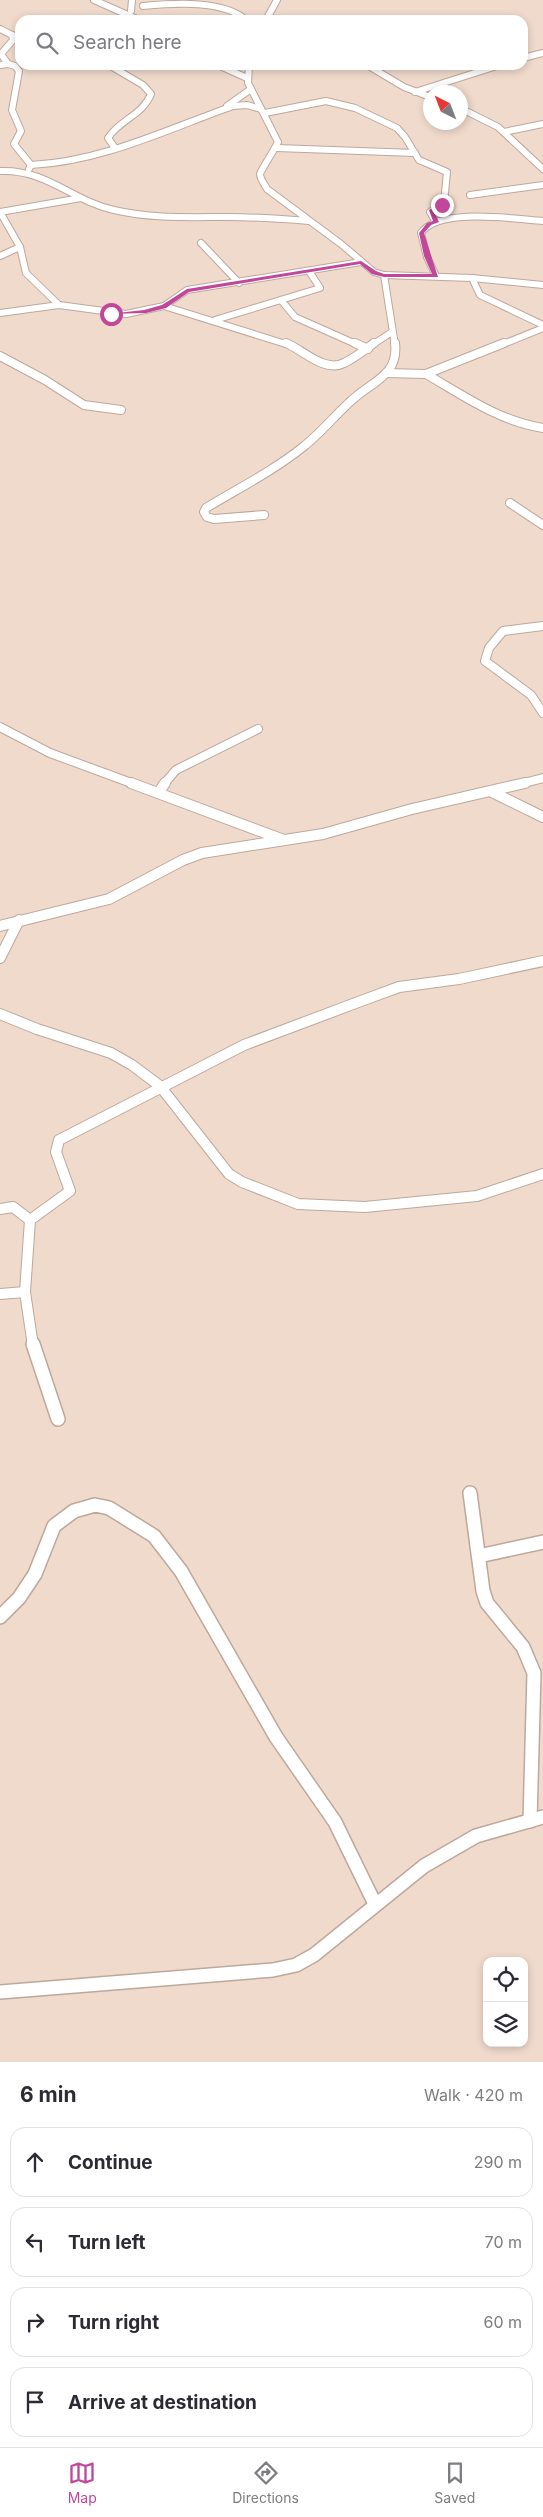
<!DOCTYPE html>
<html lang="en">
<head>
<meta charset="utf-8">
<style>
	body { margin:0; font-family:Inter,sans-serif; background:#f7f7f7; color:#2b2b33 }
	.controls { position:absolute; right:15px; bottom:15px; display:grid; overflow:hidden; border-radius:10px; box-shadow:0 2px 8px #0003 }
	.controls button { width:45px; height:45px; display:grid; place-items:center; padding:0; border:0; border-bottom:1px solid #e1e1e2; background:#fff; color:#2b2b33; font:25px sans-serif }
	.compass { position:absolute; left:423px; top:85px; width:45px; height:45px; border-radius:50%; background:#fff; box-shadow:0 2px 8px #0003; rotate:318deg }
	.stop { position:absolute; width:15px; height:15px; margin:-11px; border:4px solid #c1479a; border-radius:50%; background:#fff }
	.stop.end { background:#c1479a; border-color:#fff; box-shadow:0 1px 5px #0008 }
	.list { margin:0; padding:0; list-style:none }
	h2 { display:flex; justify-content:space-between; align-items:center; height:65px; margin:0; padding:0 20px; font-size:21px }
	h2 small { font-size:16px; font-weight:400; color:#7c7c81 }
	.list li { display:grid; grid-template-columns:32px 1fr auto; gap:15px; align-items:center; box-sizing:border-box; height:70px; margin:0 10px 10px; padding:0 10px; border:1px solid #e1e1e2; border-radius:15px }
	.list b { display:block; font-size:19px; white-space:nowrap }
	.list em { font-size:16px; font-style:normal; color:#7c7c81 }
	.icon { flex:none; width:28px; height:28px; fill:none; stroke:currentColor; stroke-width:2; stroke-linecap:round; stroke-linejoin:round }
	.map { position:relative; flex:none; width:543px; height:2062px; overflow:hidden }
	.search { position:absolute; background:#fff; box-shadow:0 2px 8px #0003; left:15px; right:15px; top:15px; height:55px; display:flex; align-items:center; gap:12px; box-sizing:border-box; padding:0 18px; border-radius:15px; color:#7c7c81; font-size:19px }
	.sheet { height:385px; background:#fff }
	nav { display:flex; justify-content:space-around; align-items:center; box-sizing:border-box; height:70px; border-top:1px solid #e1e1e2; background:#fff; font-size:14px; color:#7c7c81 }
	nav a { display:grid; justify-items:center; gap:2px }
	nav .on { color:#c1479a }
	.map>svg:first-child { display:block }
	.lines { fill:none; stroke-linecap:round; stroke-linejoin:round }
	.minor-far3-casing { stroke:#bda89b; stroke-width:8 }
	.minor-far2-casing { stroke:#bda89b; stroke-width:10 }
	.minor-far1-casing { stroke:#bda89b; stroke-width:12 }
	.minor-casing { stroke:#bda89b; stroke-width:16 }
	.minor-far3 { stroke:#fff; stroke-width:6 }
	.minor-far2 { stroke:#fff; stroke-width:8 }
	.minor-far1 { stroke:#fff; stroke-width:10 }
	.minor { stroke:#fff; stroke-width:13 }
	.route { fill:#c1479a }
</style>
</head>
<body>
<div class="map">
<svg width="543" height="2062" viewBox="0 0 543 2062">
	<rect width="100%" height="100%" fill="#f0dacc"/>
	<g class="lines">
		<defs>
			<g id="minor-far3">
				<polyline points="94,0 139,20"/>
				<path d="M143,6c32,-3 81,-6 103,14"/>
				<polyline points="131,11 132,0"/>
				<polyline points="266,20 277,0"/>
				<polyline points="0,29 20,39"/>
				<polyline points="523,58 543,53"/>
				<polyline points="8,64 15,66 19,71 12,110 21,131 14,144 31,165 29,169"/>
				<polyline points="0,65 8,64 1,54 13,40 12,35"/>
				<path d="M109,65l34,20 8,9c-9,22 -31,25 -43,44l7,10"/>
				<polyline points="218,65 247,78"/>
				<path d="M249,65l-1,18 30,59c-3,7 -17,28 -18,32 0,5 5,11 7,15l74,55 33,28 10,3 88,3 71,7"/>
				<polyline points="367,65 404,87 430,97"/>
				<polyline points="415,92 500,65"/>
				<polyline points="227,106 251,89"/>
				<polyline points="460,108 498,127 543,169"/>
				<polyline points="265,113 326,101 355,108 397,128 405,137 419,160 447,172 444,203 430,212 436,222"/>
				<polyline points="504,132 543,124"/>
				<polyline points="277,148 415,153"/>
				<path d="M31,165c70,-3 137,-36 202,-59l14,-1 14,4"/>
				<path d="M0,171c47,-2 72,30 114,39 38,9 76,7 115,7 27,0 53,2 80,4"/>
				<polyline points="470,195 543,185"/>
				<polyline points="0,212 20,247 26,273 59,305"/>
				<polyline points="0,212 81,198"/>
				<polyline points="201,243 239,283"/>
				<polyline points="0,256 20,247"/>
				<polyline points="384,275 395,345"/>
				<path d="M436,276l-9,-19 -6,-24c17,-26 94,-14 122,-12"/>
				<polyline points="472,278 480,295 543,325"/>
				<polyline points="281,300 295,317 358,345"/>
				<polyline points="164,306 289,345"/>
				<polyline points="0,313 59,305 126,314 164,306 187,290 361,262"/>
				<polyline points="215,320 320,288 309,271"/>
				<polyline points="372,345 392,332"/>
				<polyline points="501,345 543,328"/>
			</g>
			<g id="minor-far2">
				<path d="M286,343c17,7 39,30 58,20 11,-5 21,-13 30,-20"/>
				<polyline points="355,343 368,349"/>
				<polyline points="0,356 45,380 84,405 121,410"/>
				<polyline points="386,373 426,374 504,343"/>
				<path d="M426,374c38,22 73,47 117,54"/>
				<polyline points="510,503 543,525"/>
				<path d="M264,515l-50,4 -7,-2 -3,-5 2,-4c33,-20 67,-37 97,-61 18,-14 32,-32 49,-47 20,-19 47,-24 43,-57"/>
				<polyline points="543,626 503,631 489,648 485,661 531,695 543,713"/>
				<polyline points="0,727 50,753 134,784"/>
				<polyline points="164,784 176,770 258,729"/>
				<polyline points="520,784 543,778"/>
			</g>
			<g id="minor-far1">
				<polyline points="131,783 284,840"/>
				<polyline points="159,792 165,783"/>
				<polyline points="492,792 543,817"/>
				<polyline points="0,926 109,899 183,860 202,853 323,834 412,809 525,783"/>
				<polyline points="0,958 19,920"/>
				<polyline points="0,1014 37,1029 111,1053 132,1065 160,1086 229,1174 242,1182 298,1204 365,1207 477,1196 543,1174"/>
				<polyline points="0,1209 13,1207 30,1220"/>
				<polyline points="0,1294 25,1292"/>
				<polyline points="33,1346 25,1292 30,1220 70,1191 56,1152 59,1140 244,1045 361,1001 399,987 459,979 543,961"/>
			</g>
			<g id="minor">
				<polyline points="33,1344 58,1419"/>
				<polyline points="470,1493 483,1591 487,1603 523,1647 534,1673 530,1821"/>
				<polyline points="479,1556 543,1542"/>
				<polyline points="0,1617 19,1598 35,1574 54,1526 74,1511 95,1505 109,1508 154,1536 181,1571 276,1737 335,1822 375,1904"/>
				<polyline points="0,1992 273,1970 296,1965 314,1955 424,1866 476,1836 543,1817"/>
			</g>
		</defs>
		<use href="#minor-far3" class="minor-far3-casing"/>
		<use href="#minor-far2" class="minor-far2-casing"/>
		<use href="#minor-far1" class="minor-far1-casing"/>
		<use href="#minor" class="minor-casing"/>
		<use href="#minor-far3" class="minor-far3"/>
		<use href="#minor-far2" class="minor-far2"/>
		<use href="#minor-far1" class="minor-far1"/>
		<use href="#minor" class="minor"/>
	</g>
	<polygon class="route" points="440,204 445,205 434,212 439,222 431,225 424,233 438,277 384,277 372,274 360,264 189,292 166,308 146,313 108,314 144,310 162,305 187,289 361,261 376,271 384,274 432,274 424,256 419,233 427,223 433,221 429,210"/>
</svg>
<div class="controls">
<button><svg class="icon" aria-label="locate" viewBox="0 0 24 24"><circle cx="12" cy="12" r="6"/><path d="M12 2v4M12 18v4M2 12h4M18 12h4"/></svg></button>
<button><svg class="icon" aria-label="layers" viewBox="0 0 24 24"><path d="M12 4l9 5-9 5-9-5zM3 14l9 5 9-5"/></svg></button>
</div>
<svg class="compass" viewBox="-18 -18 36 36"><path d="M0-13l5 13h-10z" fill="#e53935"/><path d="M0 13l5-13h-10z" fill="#7c7c81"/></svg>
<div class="stop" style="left:111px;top:314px"></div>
<div class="stop end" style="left:442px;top:205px"></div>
<div class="search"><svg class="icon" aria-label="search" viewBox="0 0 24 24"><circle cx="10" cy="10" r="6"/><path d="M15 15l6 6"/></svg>Search here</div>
</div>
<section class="sheet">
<h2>6 min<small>Walk · 420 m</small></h2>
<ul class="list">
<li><svg class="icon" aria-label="ahead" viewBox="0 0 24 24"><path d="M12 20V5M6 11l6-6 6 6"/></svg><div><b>Continue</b></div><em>290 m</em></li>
<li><svg class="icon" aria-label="left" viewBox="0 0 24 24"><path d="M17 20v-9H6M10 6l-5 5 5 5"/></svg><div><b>Turn left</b></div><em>70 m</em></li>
<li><svg class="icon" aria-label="right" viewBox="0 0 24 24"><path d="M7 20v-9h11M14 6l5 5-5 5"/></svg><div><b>Turn right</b></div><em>60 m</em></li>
<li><svg class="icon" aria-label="arrive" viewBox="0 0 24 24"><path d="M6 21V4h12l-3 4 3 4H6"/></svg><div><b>Arrive at destination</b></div></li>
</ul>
</section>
<nav>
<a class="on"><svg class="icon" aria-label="map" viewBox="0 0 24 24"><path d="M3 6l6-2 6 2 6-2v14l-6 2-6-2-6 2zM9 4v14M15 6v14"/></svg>Map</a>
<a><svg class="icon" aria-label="directions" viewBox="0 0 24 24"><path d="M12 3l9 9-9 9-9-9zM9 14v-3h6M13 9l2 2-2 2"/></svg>Directions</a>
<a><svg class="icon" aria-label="saved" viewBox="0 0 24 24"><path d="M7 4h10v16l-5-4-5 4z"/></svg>Saved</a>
</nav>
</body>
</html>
